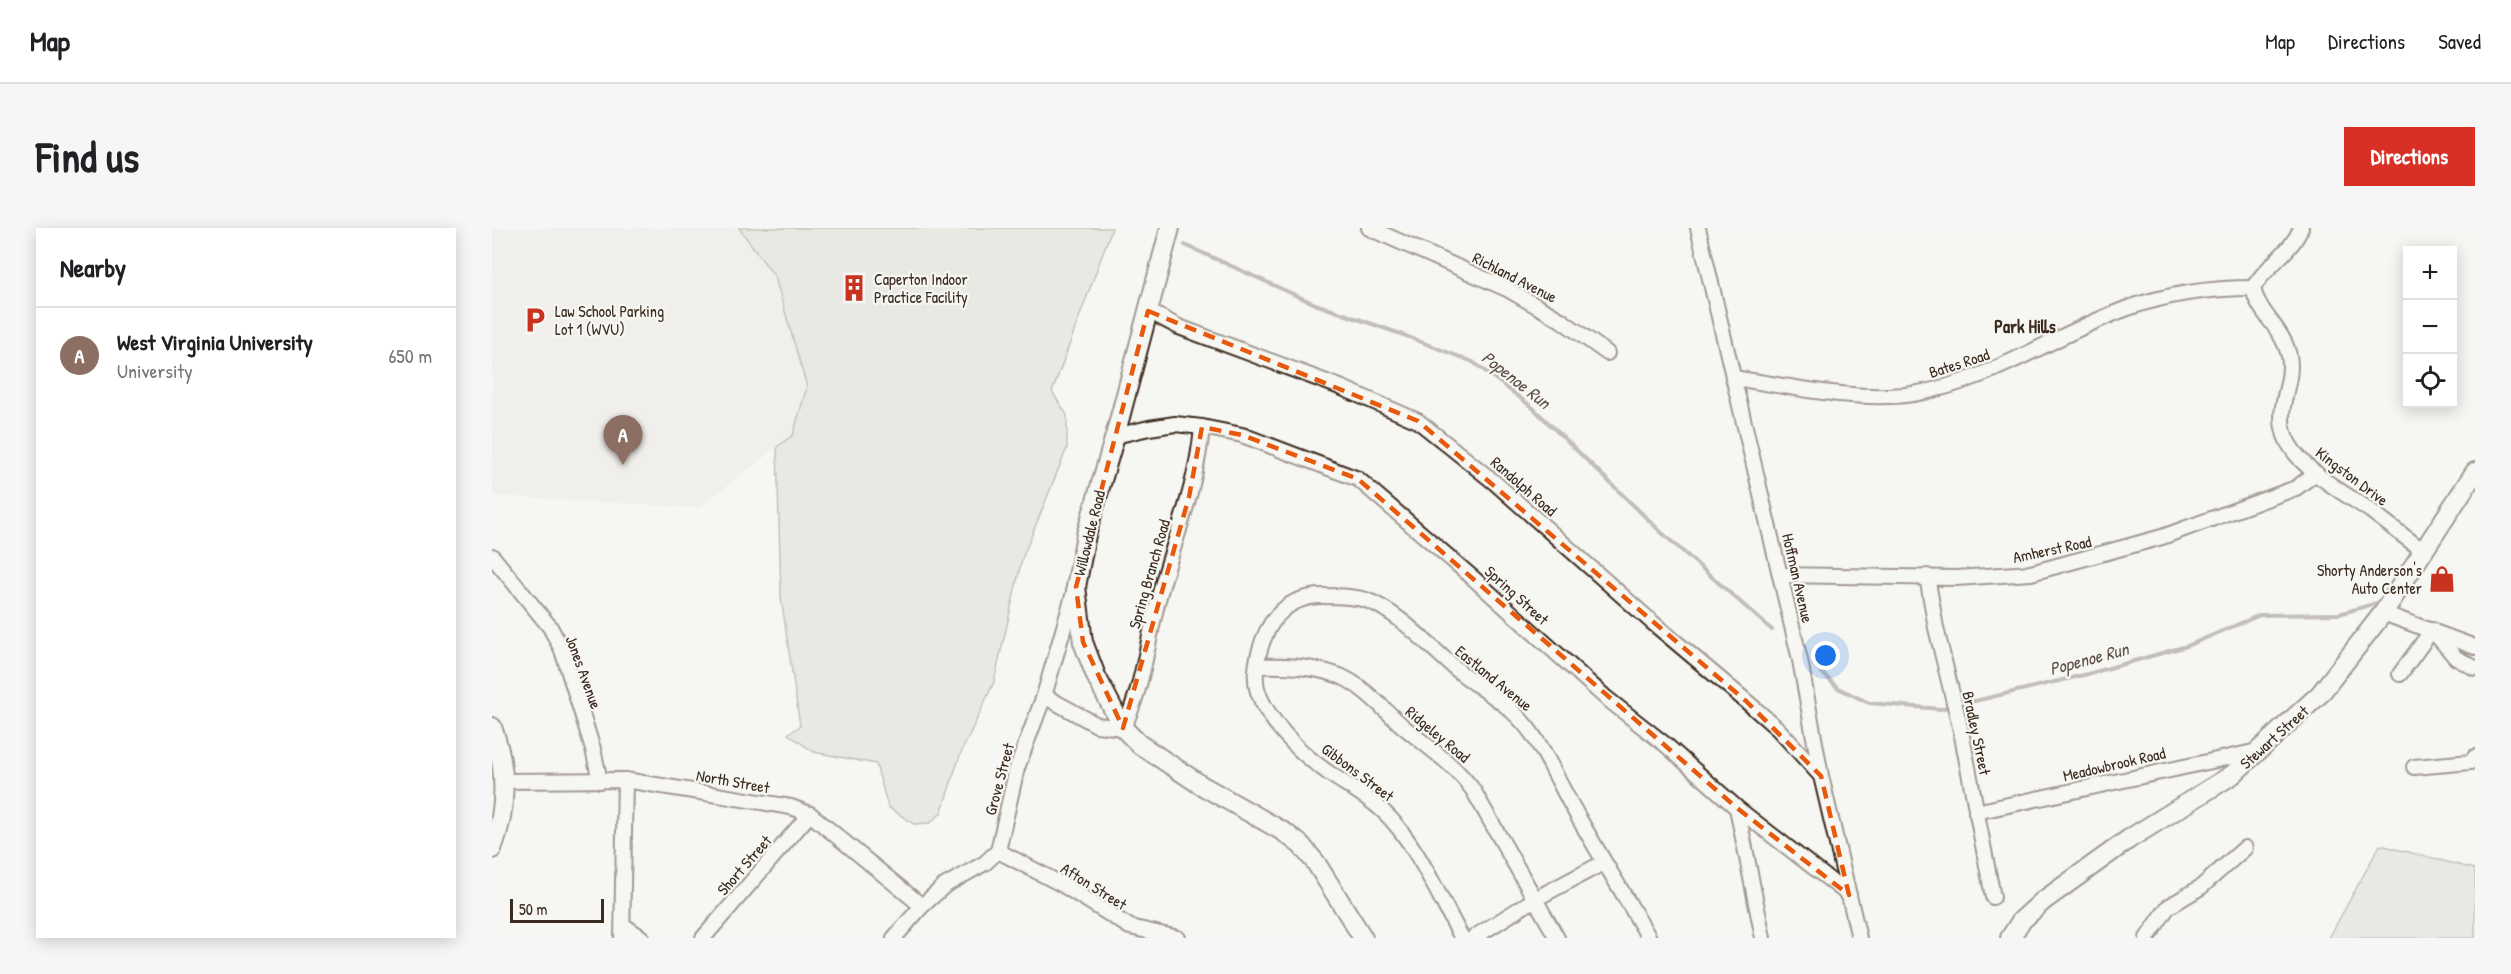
<!DOCTYPE html>
<html lang="en">
<head>
<meta charset="utf-8">
<style>
	body { margin:0; font-family:"Patrick Hand",sans-serif; background:#f6f6f6; color:#202124 }
	.controls { position:absolute; right:18px; top:18px; display:grid; overflow:hidden; border-radius:0px; box-shadow:0 3px 15px #0003 }
	.controls button { width:54px; height:54px; display:grid; place-items:center; padding:0; border:0; border-bottom:2px solid #e0e0e0; background:#fff; color:#202124; font:30px sans-serif }
	.scale { position:absolute; left:18px; bottom:15px; width:94px; box-sizing:border-box; padding-left:6px; border:3px solid #3b2a1e; border-top:0; font-size:16px; line-height:21px; white-space:nowrap; color:#3b2a1e; -webkit-text-stroke:4px #f6f6f2; paint-order:stroke }
	.you { position:absolute; left:1334px; top:428px; width:21px; height:21px; margin:-15px; border:4px solid #fff; border-radius:50%; background:#1a73e8; box-shadow:0 0 0 9px #1a73e833 }
	.badge { display:grid; place-items:center; width:39px; height:39px; border-radius:50%; background:#d93025; color:#fff; font-size:20px; font-weight:700 }
	.pin { position:absolute; translate:-50% -50px; filter:drop-shadow(0 2px 3px #0008) }
	.pin::after { content:''; position:absolute; top:32px; width:21px; height:18px; background:inherit; clip-path:polygon(0 0,100% 0,50% 100%) }
	.list { margin:0; padding:0; list-style:none }
	h2 { display:flex; justify-content:space-between; align-items:center; height:78px; margin:0; padding:0 24px; font-size:26px }
	h2 small { font-size:20px; font-weight:400; color:#757577 }
	.list li { display:grid; grid-template-columns:39px 1fr auto; gap:18px; align-items:center; box-sizing:border-box; height:96px; padding:0 24px; border-top:2px solid #e0e0e0 }
	.list b { display:block; font-size:22px; white-space:nowrap }
	.list p { margin:0; font-size:20px; white-space:nowrap; color:#757577 }
	.list em { font-size:20px; font-style:normal; color:#757577 }
	.icon { flex:none; width:33px; height:33px; fill:none; stroke:currentColor; stroke-width:2; stroke-linecap:round; stroke-linejoin:round }
	.map { position:relative; flex:none; width:1983px; height:710px; overflow:hidden; border-radius:0px }
	header { display:flex; align-items:center; gap:36px; box-sizing:border-box; height:84px; padding:0 30px; background:#fff; border-bottom:2px solid #e0e0e0 }
	header strong { font-size:28px }
	nav { display:flex; gap:33px; margin-inline-start:auto; font-size:21px }
	.intro { display:flex; align-items:center; justify-content:space-between; box-sizing:border-box; height:144px; padding:0 36px }
	h1 { margin:0; font-size:42px }
	.button { padding:15px 27px; border-radius:0px; background:#d93025; color:#fff; font-size:21px; font-weight:700 }
	main { display:flex; gap:36px; padding:0 36px }
	aside { flex:1; background:#fff; border-radius:0px; box-shadow:0 3px 15px #0003 }
	.map>svg:first-child { display:block }
	.built { fill:#e8e7e2 }
	.green { fill:#dad9d3; stroke:#8a8278; stroke-width:1.5 }
	.lines { fill:none; stroke-linecap:round; stroke-linejoin:round }
	.stream { stroke:#857a71; stroke-width:4 }
	.street-casing { stroke:#3b2a1e; stroke-width:18 }
	.secondary-casing { stroke:#3b2a1e; stroke-width:22 }
	.street { stroke:#f6f6f2; stroke-width:14 }
	.secondary { stroke:#f6f6f2; stroke-width:18 }
	.marked { fill:none; stroke:#e8590c; stroke-width:4.5; stroke-dasharray:12 8; stroke-linejoin:round }
	.labels { text-anchor:middle; stroke-width:4.5; stroke-linejoin:round; paint-order:stroke }
	.street-label { font-size:16px; fill:#3b2a1e; stroke:#f6f6f2 }
	.poi-label { font-size:16px; fill:#3b2a1e; stroke:#f6f6f2; text-anchor:start }
	.neighbourhood-label { font-size:18px; font-weight:bold; fill:#3b2a1e; stroke:#f6f6f2 }
	.water-label { font-size:18px; font-style:italic; fill:#605248; stroke:#f6f6f2 }
</style>
</head>
<body>
<header>
<strong>Map</strong>
<nav><a>Map</a><a>Directions</a><a>Saved</a></nav>
</header>
<div class="intro"><h1>Find us</h1><a class="button">Directions</a></div>
<main>
<aside>
<h2>Nearby<small></small></h2>
<ul class="list">
<li><span class="badge" style="background:#8d6e63">A</span><div><b>West Virginia University</b><p>University</p></div><em>650 m</em></li>
</ul>
</aside>
<div class="map">
<svg width="1983" height="710" viewBox="0 0 1983 710">
	<rect width="100%" height="100%" fill="#f6f6f2"/>
	<filter id="ink" filterUnits="userSpaceOnUse"><feTurbulence type="fractalNoise" baseFrequency=".0167" numOctaves="2"/><feDisplacementMap in="SourceGraphic" scale="12" xChannelSelector="R" yChannelSelector="G"/><feConvolveMatrix kernelMatrix="1 2 1 2 8 2 1 2 1" color-interpolation-filters="sRGB"/></filter>
	<g filter="url(#ink)">
		<polygon class="built" points="0,0 605,0 300,207 207,280 0,268"/>
		<g class="green">
			<polygon points="247,0 620,0 560,164 575,187 575,220 530,331 502,454 468,527 449,585 438,595 422,596 396,579 384,536 322,524 296,506 308,498 289,369 285,219 301,207 315,159 283,49"/>
			<polygon points="1888,617 1983,641 1983,710 1837,710"/>
		</g>
		<g class="lines">
			<g class="stream">
				<polyline points="693,17 823,76 906,105 981,134 1040,179 1170,305 1280,402"/>
				<polyline points="1322,437 1346,460 1377,475 1448,481 1459,478"/>
				<polyline points="1466,477 1596,446 1695,418 1768,387 1847,386 1885,375"/>
			</g>
			<defs>
				<g id="street">
					<polyline points="877,0 1015,61 1069,92 1115,125"/>
					<polyline points="1206,0 1308,432 1329,548 1367,710"/>
					<path d="M1809,0c-10,25 -35,37 -48,60 5,26 31,41 36,68 5,24 -11,48 -6,72 6,36 60,64 88,83 17,13 34,26 51,39"/>
					<polyline points="656,83 687,99 848,159 926,193 1002,254 1161,395 1254,473 1286,501 1329,548"/>
					<path d="M1241,150c56,8 123,24 180,16 78,-12 142,-60 215,-86 40,-14 82,-20 125,-20"/>
					<polyline points="623,208 657,200 683,196 710,199 750,207 866,251 980,349 1113,469 1174,517 1245,580 1357,667"/>
					<polyline points="0,328 58,399 70,422 101,521 108,553"/>
					<polyline points="1288,347 1464,350 1539,345 1670,309 1804,260 1824,245"/>
					<polyline points="1435,348 1444,400 1469,503 1501,669"/>
					<polyline points="1891,385 1983,419"/>
					<path d="M765,438c28,-1 56,0 83,10 24,10 45,35 65,52 24,20 49,36 68,62l84,148"/>
					<polyline points="1908,446 1940,402 1964,430 1983,440"/>
					<path d="M552,468l53,29 26,3c20,-39 24,-86 35,-128 15,-58 39,-113 44,-173"/>
					<polyline points="1922,539 1979,534 1983,529"/>
					<polyline points="13,553 133,552 299,579 318,586 430,678"/>
					<polyline points="1245,580 1271,710"/>
					<polyline points="1484,584 1766,523"/>
					<polyline points="506,623 571,657 638,699 686,710"/>
					<polyline points="131,697 150,710"/>
					<polyline points="130,710 133,552"/>
					<polyline points="211,710 318,586"/>
					<polyline points="402,710 430,678 452,658 493,635 506,623 525,540 552,468 583,361"/>
					<path d="M970,710c-22,-39 -46,-96 -78,-126 -17,-17 -39,-27 -58,-41 -25,-17 -58,-50 -68,-79 -7,-22 4,-59 19,-76 13,-15 28,-20 46,-20 14,0 30,0 43,4 34,12 66,50 95,73 22,17 48,31 66,54 19,24 30,53 45,79 25,45 52,88 77,132"/>
					<polyline points="981,710 1043,671 1111,635"/>
					<polyline points="1655,710 1676,679 1709,659 1753,620"/>
				</g>
				<g id="secondary">
					<polyline points="678,0 623,208 594,307 584,359 591,414 604,448 631,500 647,516 709,557 792,604 809,617 824,635 871,710"/>
					<path d="M0,499c15,41 16,81 0,122"/>
					<polyline points="1518,710 1529,693 1551,673 1637,611 1740,547 1828,466 1891,385 1983,244"/>
				</g>
			</defs>
			<use href="#street" class="street-casing"/>
			<use href="#secondary" class="secondary-casing"/>
			<use href="#street" class="street"/>
			<use href="#secondary" class="secondary"/>
		</g>
	</g>
	<path d="M0 0H1983V710H0ZM656,83l270,110 328,280 75,75 28,119 -112,-87 -379,-329 -116,-44 -40,-8 -13,70 -66,231 -40,-86 -7,-55z" fill="#f6f6f2" fill-opacity=".55" fill-rule="evenodd"/>
	<path class="marked" d="M656,83l270,110 328,280 75,75 28,119 -112,-87 -379,-329 -116,-44 -40,-8 -13,70 -66,231 -40,-86 -7,-55z"/>
	<defs>
		<symbol id="building-bare" viewBox="-9 -9 18 18"><path d="M-4-6H4V6H1V3H-1V6H-4ZM-2.5-4.3h1.7v1.8h-1.7ZM.8-4.3h1.7v1.8H.8ZM-2.5-1h1.7V.8h-1.7ZM.8-1h1.7V.8H.8Z" fill="#c8321e" stroke="#f6f6f2" stroke-width="2.5" paint-order="stroke"/></symbol>
		<symbol id="parking-bare" viewBox="-9 -9 18 18"><path d="M-3.5-5.5H1a3.5 3.5 0 0 1 0 7H-1V5.5H-3.5ZM-1-3.4V-.6H.8a1.4 1.4 0 0 0 0-2.8Z" fill="#c8321e" stroke="#f6f6f2" stroke-width="2.5" paint-order="stroke"/></symbol>
		<symbol id="shop-bare" viewBox="-9 -9 18 18"><path d="M-5-2.5h2.3a2.7 3.5 0 0 1 5.4 0H5L5.5 6h-11ZM-1.5-2.5h3a1.5 2.3 0 0 0-3 0Z" fill="#c8321e" stroke="#f6f6f2" stroke-width="2.5" paint-order="stroke"/></symbol>
	</defs>
	<g fill-rule="evenodd">
		<use href="#building-bare" x="343" y="41" width="38" height="38"/>
		<use href="#parking-bare" x="24" y="73" width="38" height="38"/>
		<use href="#shop-bare" x="1931" y="332" width="38" height="38"/>
	</g>
	<g class="labels">
		<g class="street-label">
			<text transform="translate(1023 49) rotate(27)" y="6">Richland Avenue</text>
			<text transform="translate(1467 135) rotate(-18)" y="6">Bates Road</text>
			<text transform="translate(1860 248) rotate(37)" y="6">Kingston Drive</text>
			<text transform="translate(1032 258) rotate(41)" y="6">Randolph Road</text>
			<text transform="translate(597 305) rotate(-76)" y="6">Willowdale Road</text>
			<text transform="translate(1560 321) rotate(-12)" y="6">Amherst Road</text>
			<text transform="translate(657 346) rotate(-74)" y="6">Spring Branch Road</text>
			<text transform="translate(1306 350) rotate(77)" y="6">Hoffman Avenue</text>
			<text transform="translate(1025 367) rotate(42)" y="6">Spring Street</text>
			<text transform="translate(92 444) rotate(70)" y="6">Jones Avenue</text>
			<text transform="translate(1002 450) rotate(39)" y="6">Eastland Avenue</text>
			<text transform="translate(1485 505) rotate(78)" y="6">Bradley Street</text>
			<text transform="translate(946 506) rotate(40)" y="6">Ridgeley Road</text>
			<text transform="translate(1782 509) rotate(-42)" y="6">Stewart Street</text>
			<text transform="translate(1622 536) rotate(-13)" y="6">Meadowbrook Road</text>
			<text transform="translate(866 544) rotate(37)" y="6">Gibbons Street</text>
			<text transform="translate(507 551) rotate(-75)" y="6">Grove Street</text>
			<text transform="translate(241 553) rotate(10)" y="6">North Street</text>
			<text transform="translate(252 637) rotate(-49)" y="6">Short Street</text>
			<text transform="translate(602 658) rotate(32)" y="6">Afton Street</text>
		</g>
		<g class="poi-label">
			<text x="382" y="57">Caperton Indoor<tspan x="382" dy="18">Practice Facility</tspan></text>
			<text x="63" y="89">Law School Parking<tspan x="63" dy="18">Lot 1 (WVU)</tspan></text>
			<text x="1930" y="348" text-anchor="end">Shorty Anderson's<tspan x="1930" dy="18">Auto Center</tspan></text>
		</g>
		<g class="neighbourhood-label">
			<text x="1533" y="105">Park Hills</text>
		</g>
		<g class="water-label">
			<text transform="translate(1024 152) rotate(38)" y="6">Popenoe Run</text>
			<text transform="translate(1597 431) rotate(-15)" y="6">Popenoe Run</text>
		</g>
	</g>
</svg>
<div class="controls">
<button>+</button>
<button>−</button>
<button><svg class="icon" aria-label="locate" viewBox="0 0 24 24"><circle cx="12" cy="12" r="6"/><path d="M12 2v4M12 18v4M2 12h4M18 12h4"/></svg></button>
</div>
<div class="scale">50 m</div>
<div class="you"></div>
<div class="pin badge" style="left:131px;top:237px;background:#8d6e63">A</div>
</div>
</main>
</body>
</html>
